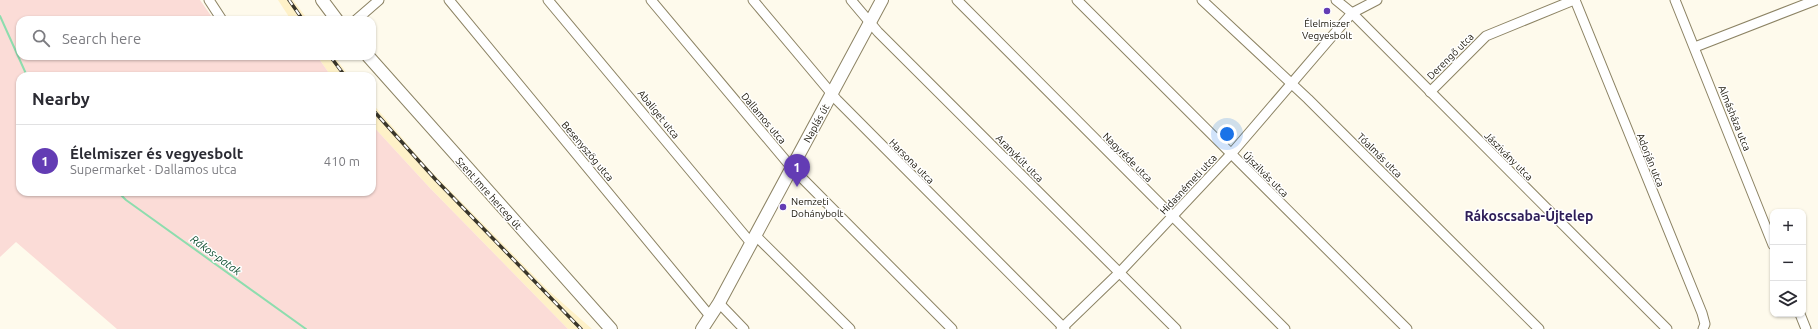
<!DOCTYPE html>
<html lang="en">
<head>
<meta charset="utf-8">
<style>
	body { margin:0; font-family:Ubuntu,sans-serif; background:#f2f2f3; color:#2b2b33 }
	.controls { position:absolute; right:12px; bottom:12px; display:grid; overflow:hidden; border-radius:8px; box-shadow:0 1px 3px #0004 }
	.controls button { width:36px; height:36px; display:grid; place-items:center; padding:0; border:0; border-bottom:1px solid #e1e1e2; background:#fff; color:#2b2b33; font:20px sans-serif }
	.you { position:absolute; left:1227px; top:134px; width:14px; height:14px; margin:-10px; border:3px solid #fff; border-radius:50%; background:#1a73e8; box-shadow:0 0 0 6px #1a73e833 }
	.badge { display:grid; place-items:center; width:26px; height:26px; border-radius:50%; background:#633cb4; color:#fff; font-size:13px; font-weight:700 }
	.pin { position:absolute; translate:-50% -33px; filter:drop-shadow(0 1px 2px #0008) }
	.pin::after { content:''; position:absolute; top:21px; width:14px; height:12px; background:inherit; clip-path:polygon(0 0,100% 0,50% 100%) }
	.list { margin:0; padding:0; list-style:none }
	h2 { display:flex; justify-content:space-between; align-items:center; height:52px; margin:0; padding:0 16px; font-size:17px }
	h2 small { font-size:13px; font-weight:400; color:#7c7c81 }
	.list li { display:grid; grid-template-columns:26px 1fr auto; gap:12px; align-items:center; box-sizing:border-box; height:72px; padding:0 16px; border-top:1px solid #e1e1e2 }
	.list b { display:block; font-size:15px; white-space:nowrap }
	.list p { margin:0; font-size:13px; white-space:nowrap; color:#7c7c81 }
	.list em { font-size:13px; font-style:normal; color:#7c7c81 }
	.icon { flex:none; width:22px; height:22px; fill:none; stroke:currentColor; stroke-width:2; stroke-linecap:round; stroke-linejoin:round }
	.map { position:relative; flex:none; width:1818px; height:329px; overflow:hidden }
	.search { position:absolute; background:#fff; box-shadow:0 1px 3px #0004; left:16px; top:16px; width:360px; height:44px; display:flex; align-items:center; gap:10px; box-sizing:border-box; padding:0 14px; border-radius:12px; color:#7c7c81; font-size:15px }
	.panel { position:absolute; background:#fff; box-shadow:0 1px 3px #0004; left:16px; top:72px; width:360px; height:124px; border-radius:12px }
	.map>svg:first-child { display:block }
	.built { fill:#fef1c8 }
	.green { fill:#fbdcd7 }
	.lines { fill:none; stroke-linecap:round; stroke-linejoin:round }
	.stream { stroke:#8dddae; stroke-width:2 }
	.street-casing { stroke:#8c8364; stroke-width:11 }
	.secondary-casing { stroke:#8c8364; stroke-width:14 }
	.street { stroke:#fff; stroke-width:9 }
	.secondary { stroke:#fff; stroke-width:12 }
	.rail-casing { stroke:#3a362a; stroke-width:3.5 }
	.rail { stroke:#fff; stroke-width:2; stroke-dasharray:6; stroke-linecap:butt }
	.poi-dot { fill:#633cb4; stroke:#fff; stroke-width:1.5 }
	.labels { text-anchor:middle; stroke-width:3; stroke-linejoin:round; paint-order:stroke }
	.poi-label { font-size:10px; fill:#181408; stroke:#fff }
	.street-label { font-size:10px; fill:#181408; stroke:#fff }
	.water-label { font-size:11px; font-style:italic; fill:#0f4e30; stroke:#fff }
	.district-label { font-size:14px; font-weight:bold; fill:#2e1d57; stroke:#fff }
</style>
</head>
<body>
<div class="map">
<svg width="1818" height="329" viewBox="0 0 1818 329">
	<rect width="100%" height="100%" fill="#fefaec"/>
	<g class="built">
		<polygon points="278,0 293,0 308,20 291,20"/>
		<polygon points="317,56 334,56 349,76 331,76"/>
		<polygon points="372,103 428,168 549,291 592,329 568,329 429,187 372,125"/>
	</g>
	<polygon class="green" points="0,0 200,0 214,20 20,20 20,56 317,56 331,76 20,76 20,192 372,192 372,125 429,187 568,329 117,329 16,242 0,257"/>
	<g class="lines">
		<g class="stream">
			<polyline points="0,16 27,76"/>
			<polyline points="118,192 126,200 306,329"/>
		</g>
		<defs>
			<g id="street">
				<polyline points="209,0 222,20"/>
				<polyline points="449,0 710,316"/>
				<polyline points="548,0 751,243"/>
				<polyline points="651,0 792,168 952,329"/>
				<polyline points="753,0 837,100 1065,329"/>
				<polyline points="851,0 878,32 1176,329"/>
				<polyline points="957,0 1285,329"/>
				<polyline points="1077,0 1407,329"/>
				<polyline points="1202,0 1308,99 1539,329"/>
				<polyline points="1336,0 1352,13 1667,329"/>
				<polyline points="1575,0 1702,313 1705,324 1703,329"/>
				<polyline points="1675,0 1773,245"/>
				<polyline points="356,20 379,0"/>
				<polyline points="1695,47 1816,0"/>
				<polyline points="1430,92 1486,36 1574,0"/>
				<polyline points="755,235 850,329"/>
				<polyline points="719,303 744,329"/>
				<polyline points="1800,314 1806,329"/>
				<polyline points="1061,329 1120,272 1231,154 1352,13 1377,0"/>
			</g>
			<g id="secondary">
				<polyline points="322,0 337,20"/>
				<polyline points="368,56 611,329"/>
				<polyline points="702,329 719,303 882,0"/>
			</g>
		</defs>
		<use href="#street" class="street-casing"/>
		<use href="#secondary" class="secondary-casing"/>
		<use href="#street" class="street"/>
		<use href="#secondary" class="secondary"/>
		<defs>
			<g id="rail">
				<polyline points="289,0 303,20"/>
				<polyline points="330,56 345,76"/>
				<polyline points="372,109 436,180 581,329"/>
			</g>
		</defs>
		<use href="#rail" class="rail-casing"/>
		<use href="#rail" class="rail"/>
	</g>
	<g class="poi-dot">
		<circle cx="1327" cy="11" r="4"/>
		<circle cx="783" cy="207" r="4"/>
	</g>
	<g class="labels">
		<g class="poi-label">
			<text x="1327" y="27">Élelmiszer<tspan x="1327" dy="12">Vegyesbolt</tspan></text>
			<text x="791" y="205" text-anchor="start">Nemzeti<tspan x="791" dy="12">Dohánybolt</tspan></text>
		</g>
		<g class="street-label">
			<text transform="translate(1450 56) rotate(-45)" y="4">Derengő utca</text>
			<text transform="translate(659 114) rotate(51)" y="4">Abaliget utca</text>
			<text transform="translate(764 118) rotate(50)" y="4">Dallamos utca</text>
			<text transform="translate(1735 118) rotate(68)" y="4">Almásháza utca</text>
			<text transform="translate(816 123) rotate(-61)" y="4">Naplás út</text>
			<text transform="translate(588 151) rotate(50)" y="4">Besenyszög utca</text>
			<text transform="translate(1380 155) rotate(45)" y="4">Tóalmás utca</text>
			<text transform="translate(1509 156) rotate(45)" y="4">Jászivány utca</text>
			<text transform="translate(1128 157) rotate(45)" y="4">Nagyréde utca</text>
			<text transform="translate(1020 158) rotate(45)" y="4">Aranykút utca</text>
			<text transform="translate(1651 160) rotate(68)" y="4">Adorján utca</text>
			<text transform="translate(912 161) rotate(45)" y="4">Harsona utca</text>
			<text transform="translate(1266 174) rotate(45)" y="4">Újszilvás utca</text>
			<text transform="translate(1188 184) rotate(-47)" y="4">Hidasnémeti utca</text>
			<text transform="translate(489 193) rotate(48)" y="4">Szent Imre herceg út</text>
		</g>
		<g class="water-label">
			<text transform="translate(216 255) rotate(36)" y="4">Rákos-patak</text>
		</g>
		<g class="district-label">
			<text x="1529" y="221">Rákoscsaba-Újtelep</text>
		</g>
	</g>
</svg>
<div class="controls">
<button>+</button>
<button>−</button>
<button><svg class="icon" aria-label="layers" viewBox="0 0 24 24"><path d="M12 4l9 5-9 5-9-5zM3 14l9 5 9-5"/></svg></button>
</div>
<div class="you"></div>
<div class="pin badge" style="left:797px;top:187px">1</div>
<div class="search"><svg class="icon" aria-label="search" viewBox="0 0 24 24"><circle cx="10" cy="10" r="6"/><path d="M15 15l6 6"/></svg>Search here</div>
<section class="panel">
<h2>Nearby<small></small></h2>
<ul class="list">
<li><span class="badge">1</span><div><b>Élelmiszer és vegyesbolt</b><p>Supermarket · Dallamos utca</p></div><em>410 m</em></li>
</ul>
</section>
</div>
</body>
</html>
